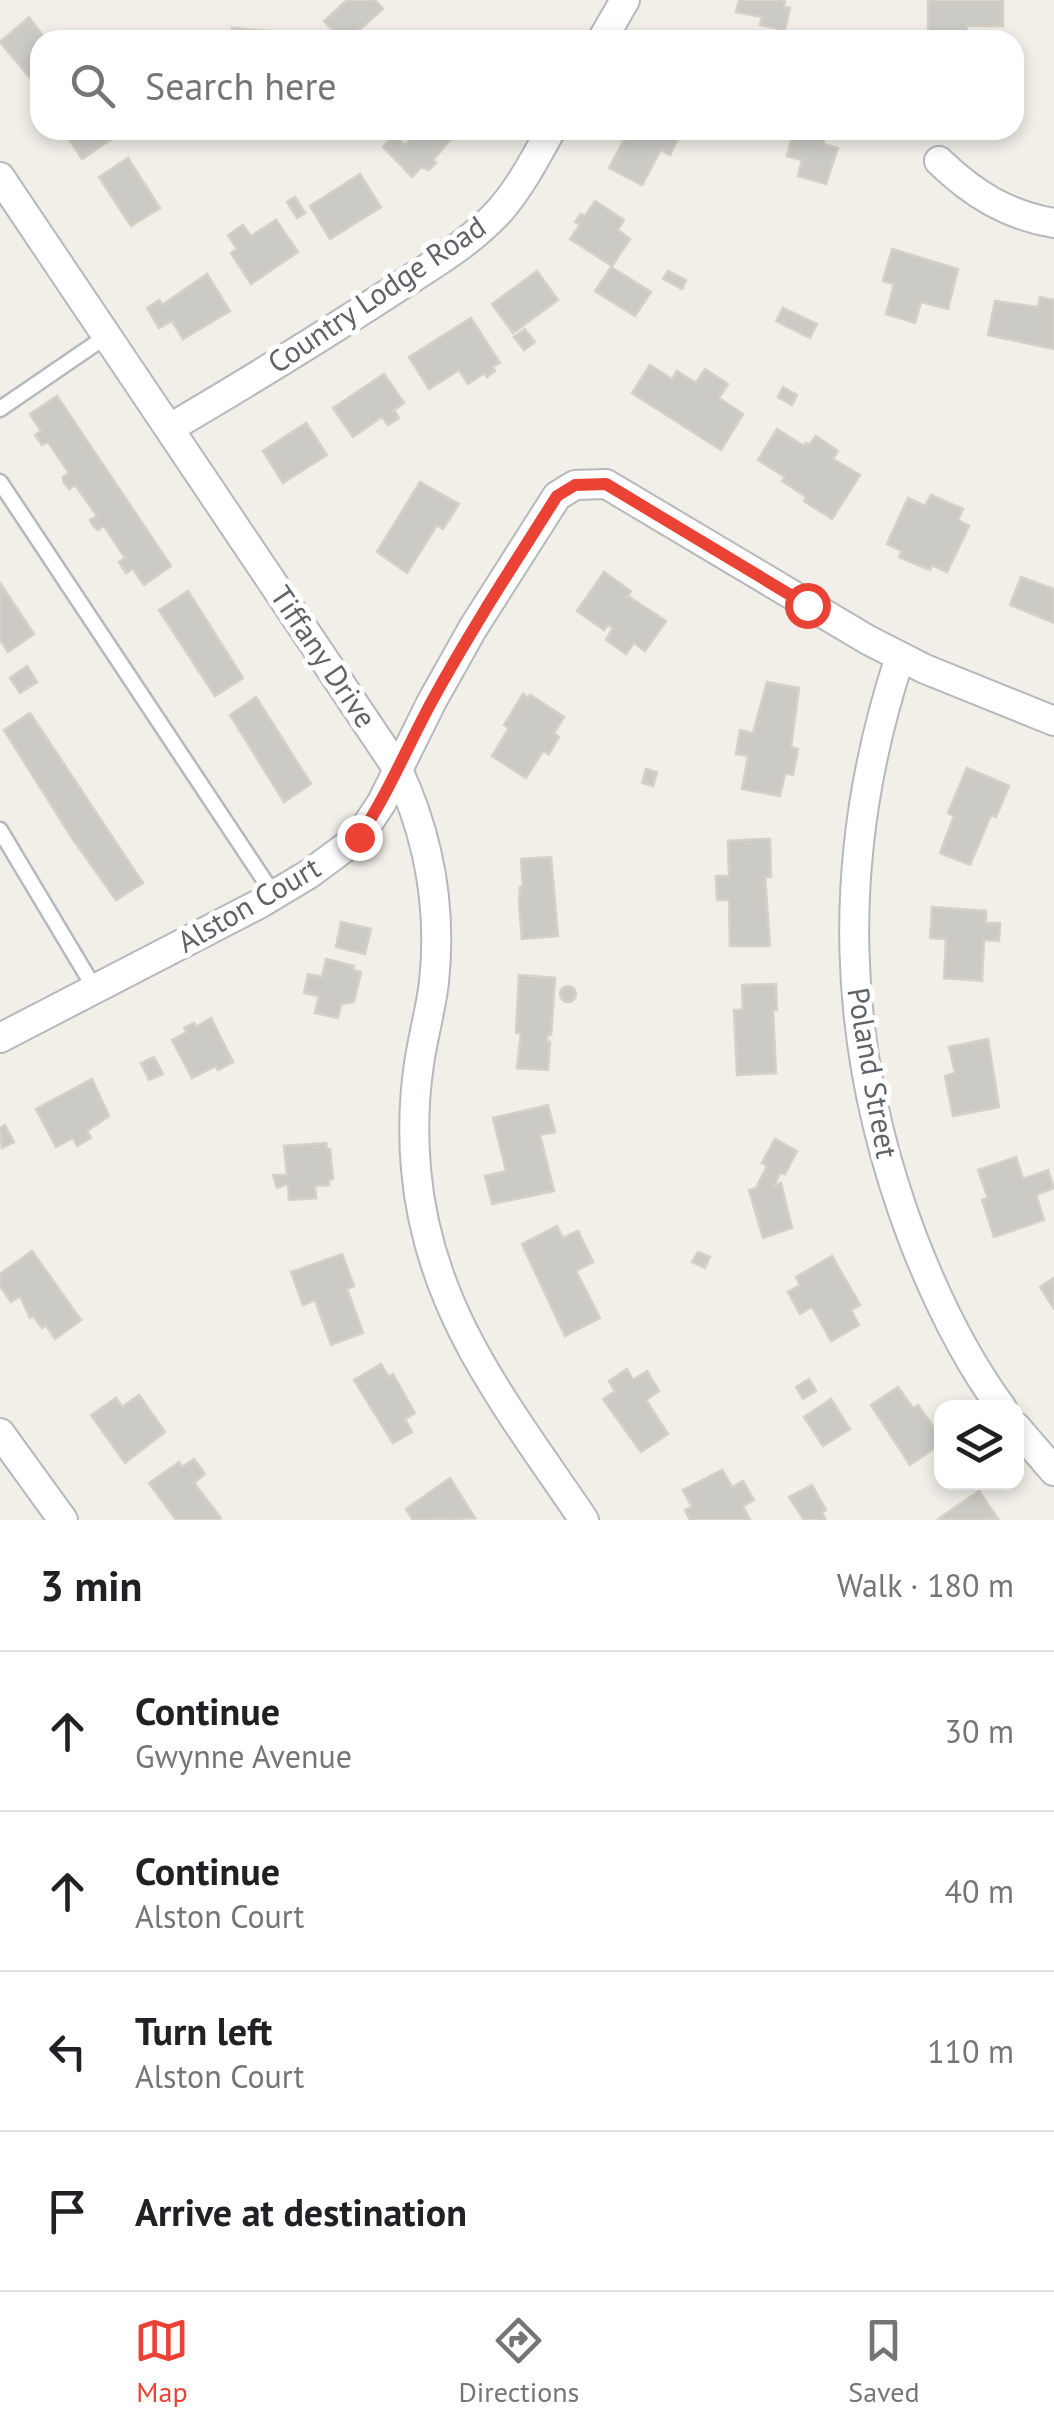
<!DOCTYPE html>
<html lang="en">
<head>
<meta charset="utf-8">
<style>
	body { margin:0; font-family:"PT Sans",sans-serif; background:#f2f2f2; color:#202124 }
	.controls { position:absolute; right:30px; bottom:30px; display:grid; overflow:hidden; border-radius:20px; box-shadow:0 5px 15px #0003 }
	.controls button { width:90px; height:90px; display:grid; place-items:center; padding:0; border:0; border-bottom:2px solid #e0e0e0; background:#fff; color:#202124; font:50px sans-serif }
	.stop { position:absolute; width:30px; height:30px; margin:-22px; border:8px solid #ea4335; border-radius:50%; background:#fff }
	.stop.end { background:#ea4335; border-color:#fff; box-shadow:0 2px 10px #0008 }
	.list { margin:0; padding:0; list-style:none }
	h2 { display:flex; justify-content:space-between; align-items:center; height:130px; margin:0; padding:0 40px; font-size:42px }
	h2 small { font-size:32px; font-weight:400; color:#757577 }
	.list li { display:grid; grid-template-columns:65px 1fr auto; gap:30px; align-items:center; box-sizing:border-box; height:160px; padding:0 40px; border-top:2px solid #e0e0e0 }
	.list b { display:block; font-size:38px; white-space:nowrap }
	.list p { margin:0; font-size:32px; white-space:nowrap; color:#757577 }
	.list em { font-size:32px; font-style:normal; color:#757577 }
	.icon { flex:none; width:55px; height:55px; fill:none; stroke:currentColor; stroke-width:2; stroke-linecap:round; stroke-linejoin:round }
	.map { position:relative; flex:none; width:1054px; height:1520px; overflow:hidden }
	.search { position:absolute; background:#fff; box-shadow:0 5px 15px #0003; left:30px; right:30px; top:30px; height:110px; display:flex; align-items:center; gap:25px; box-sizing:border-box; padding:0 35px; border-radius:30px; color:#757577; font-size:38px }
	.sheet { height:770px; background:#fff }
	nav { display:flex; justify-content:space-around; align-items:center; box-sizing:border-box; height:140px; border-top:2px solid #e0e0e0; background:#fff; font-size:28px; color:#757577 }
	nav a { display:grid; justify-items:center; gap:5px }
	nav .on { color:#ea4335 }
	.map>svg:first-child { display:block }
	.building { fill:#cccac5; stroke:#d6d1c6; stroke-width:2.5 }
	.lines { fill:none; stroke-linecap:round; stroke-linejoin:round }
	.lane-casing { stroke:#b5b8bc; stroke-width:19 }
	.street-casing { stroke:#b5b8bc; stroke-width:32 }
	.lane { stroke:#fff; stroke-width:14 }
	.street { stroke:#fff; stroke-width:28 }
	.route { stroke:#ea4335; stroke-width:12 }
	.labels { text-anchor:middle; stroke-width:10; stroke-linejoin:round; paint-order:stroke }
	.street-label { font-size:30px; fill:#5f6368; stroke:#fff }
</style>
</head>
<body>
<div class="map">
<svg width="1054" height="1520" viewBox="0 0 1054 1520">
	<rect width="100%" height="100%" fill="#f1efe8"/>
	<g class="building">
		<polygon points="347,0 375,0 383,9 348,40 342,40 324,21"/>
		<polygon points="739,0 785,0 784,7 790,8 785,30 760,25 762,17 736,12"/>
		<polygon points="928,0 1003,0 1003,26 967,26 967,36 928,36"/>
		<polygon points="29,17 46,40 40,40 40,70 30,78 0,42"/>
		<polygon points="232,28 269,31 269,34 286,35 285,40 231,40"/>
		<polygon points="63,130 104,130 110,140 82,159"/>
		<polygon points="419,130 439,130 450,140 433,160 436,163 429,170 421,167 412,177 383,147 394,135 405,145"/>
		<polygon points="629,130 634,133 636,130 659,130 677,141 670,155 661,150 642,185 609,168"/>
		<polygon points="794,130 827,130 823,144 838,148 826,184 798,176 802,160 787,156"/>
		<polygon points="128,158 160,208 131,226 99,177"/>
		<polygon points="360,174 381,207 330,239 310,206"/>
		<polygon points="295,197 305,213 297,218 287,202"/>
		<polygon points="595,201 624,220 618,230 630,239 612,266 570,239 580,225 575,222 581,214 585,216"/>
		<polygon points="276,220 298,252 251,284 231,253 237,249 228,235 243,225 251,236"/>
		<polygon points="892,249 958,269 948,309 921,302 915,323 886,314 894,284 883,281"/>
		<polygon points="611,267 651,292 635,316 595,291"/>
		<polygon points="537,271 558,300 513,333 492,304"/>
		<polygon points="668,271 686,280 682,289 663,279"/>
		<polygon points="207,274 230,311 183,339 172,321 159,328 147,308 159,300 162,305"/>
		<polygon points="1040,297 1054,300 1054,349 988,335 995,301 1038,307"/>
		<polygon points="783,308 817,324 810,338 776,321"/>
		<polygon points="471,318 500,363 492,367 495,371 487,377 484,373 468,384 459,370 429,389 409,357"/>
		<polygon points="525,329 535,342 524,350 514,337"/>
		<polygon points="650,365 672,379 677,371 696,383 705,369 728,384 719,398 743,414 721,450 632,393"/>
		<polygon points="384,374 404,403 394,410 399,418 388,425 382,417 353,437 333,408"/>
		<polygon points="783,387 797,395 792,405 778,397"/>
		<polygon points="57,396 171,566 144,585 133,569 126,573 119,562 125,558 104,526 98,530 93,526 90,520 97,516 75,485 69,489 64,483 63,477 69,473 48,442 42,445 35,435 41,431 30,414"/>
		<polygon points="306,423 327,455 283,483 263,451"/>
		<polygon points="777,429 804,446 806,443 809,445 816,436 838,451 833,459 860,475 832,519 804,501 806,497 782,481 785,477 758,460"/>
		<polygon points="420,482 459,504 443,529 437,525 407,573 377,552"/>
		<polygon points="931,495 963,509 958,520 969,526 947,572 932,565 930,570 899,557 902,551 887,544 908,498 925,506"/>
		<polygon points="604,572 631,591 628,596 666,621 645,651 634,643 626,654 606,640 613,628 608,625 604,630 577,611"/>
		<polygon points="1021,577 1054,589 1054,623 1010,605"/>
		<polygon points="0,583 34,634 8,652 0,640"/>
		<polygon points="188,591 243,678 215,696 159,610"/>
		<polygon points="27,666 37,682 20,693 10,678"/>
		<polygon points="767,682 799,688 791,747 798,749 793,775 785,773 780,796 742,789 748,756 736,754 740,730 753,733"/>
		<polygon points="523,694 528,698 530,695 564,717 554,733 559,737 549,754 543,751 526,778 492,756 509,728 504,725"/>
		<polygon points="256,697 311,784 284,802 230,715"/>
		<polygon points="30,713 143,883 116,900 72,838 4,730"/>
		<polygon points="967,768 1009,786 996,817 991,815 970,865 940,853 954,816 948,813"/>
		<polygon points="646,769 657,772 653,786 642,783"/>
		<polygon points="761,839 770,839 771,877 765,877 770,946 730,946 729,900 717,900 716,876 729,876 728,841"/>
		<polygon points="551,857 558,936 522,939 519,903 520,887 523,887 521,859"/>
		<polygon points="932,907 986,911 986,923 1000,923 999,941 984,940 982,981 944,978 946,939 930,938"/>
		<polygon points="341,922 371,929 365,954 336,947"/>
		<polygon points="326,959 354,966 353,970 361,972 354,1002 341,1004 338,1018 315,1013 319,996 304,993 308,974 322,977"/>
		<polygon points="519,975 555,978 551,1035 548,1034 547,1042 550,1042 548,1070 517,1068 521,1033 516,1033"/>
		<polygon points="776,984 777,1010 773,1010 776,1073 737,1075 734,1010 743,1010 742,985"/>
		<circle cx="568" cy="994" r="8"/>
		<polygon points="211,1018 233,1062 218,1070 216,1066 192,1078 172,1040 187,1032 184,1028 194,1023 196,1027"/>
		<polygon points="988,1039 999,1107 953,1116 945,1076 955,1073 949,1047"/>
		<polygon points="154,1057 163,1074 149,1080 141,1063"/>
		<polygon points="92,1079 109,1116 87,1131 91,1138 77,1146 73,1138 56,1147 36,1109"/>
		<polygon points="548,1105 555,1132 540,1135 554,1191 492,1204 485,1176 506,1171 493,1118"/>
		<polygon points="5,1125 14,1142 2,1148 0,1128"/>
		<polygon points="775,1139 797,1151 785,1174 780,1173 774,1186 781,1183 792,1228 763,1238 749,1190 756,1188 767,1166 762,1163"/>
		<polygon points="326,1143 327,1149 330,1149 333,1179 329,1180 329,1185 315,1186 316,1198 289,1200 288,1184 277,1188 273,1175 287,1175 284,1146"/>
		<polygon points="1016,1157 1023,1179 1048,1170 1054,1188 1036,1195 1044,1220 994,1237 982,1200 988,1198 978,1170"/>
		<polygon points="557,1226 563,1238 578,1231 593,1262 576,1271 600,1318 565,1336 522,1244"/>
		<polygon points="32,1251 81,1320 55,1339 46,1325 42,1328 33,1316 30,1318 20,1296 11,1302 0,1286 0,1274"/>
		<polygon points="698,1252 710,1257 705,1268 692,1262"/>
		<polygon points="342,1254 354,1286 347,1289 363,1333 331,1345 315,1300 303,1305 291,1272"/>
		<polygon points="832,1256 860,1305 851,1310 859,1325 831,1341 812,1307 800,1314 788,1292 800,1285 796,1277"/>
		<polygon points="1054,1278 1054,1309 1040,1287"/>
		<polygon points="381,1364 389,1377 393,1374 415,1413 405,1419 412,1432 393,1443 354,1380"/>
		<polygon points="627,1369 633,1380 647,1371 659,1391 646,1400 668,1434 641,1452 603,1399 615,1391 609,1381"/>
		<polygon points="809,1379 816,1391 803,1399 796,1387"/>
		<polygon points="898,1387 913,1408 918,1405 942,1439 942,1443 910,1465 871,1405"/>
		<polygon points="139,1395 165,1432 125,1463 91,1415 116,1398 122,1407"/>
		<polygon points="831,1399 850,1429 823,1446 804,1417"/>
		<polygon points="194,1459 205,1474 194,1483 221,1518 218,1520 176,1520 149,1483 179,1462 182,1467"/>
		<polygon points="722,1470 732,1487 743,1481 754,1500 743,1506 750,1520 690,1520 685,1510 692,1507 683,1490"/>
		<polygon points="450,1478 475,1518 413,1520 406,1509"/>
		<polygon points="812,1485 826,1510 822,1513 826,1520 804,1520 789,1497"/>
		<polygon points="979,1491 998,1519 939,1520 938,1519"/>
	</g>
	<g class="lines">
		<defs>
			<g id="lane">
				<polyline points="0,409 108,335"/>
				<polyline points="0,482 274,895"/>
				<polyline points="0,830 95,989"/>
			</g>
			<g id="street">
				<polyline points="602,40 625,0"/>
				<path d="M939,161c34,33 68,54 115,62"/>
				<path d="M0,177l397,591c32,68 45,139 37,214 -3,27 -11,54 -15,82 -5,34 -6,71 -3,105 12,142 92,238 168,351"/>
				<path d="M170,428c73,-43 145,-87 216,-133 39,-26 85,-51 116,-87 20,-24 34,-51 49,-78"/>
				<path d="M900,657c-65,197 -61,387 13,582 23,59 51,118 89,169"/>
				<polyline points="0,1038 259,904 309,874 359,837 382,802 432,701 473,628 557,496 575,485 606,484 868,640 925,669 1054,721"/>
				<polyline points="1016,1427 1054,1471"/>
				<polyline points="0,1433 63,1520"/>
			</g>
		</defs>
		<use href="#lane" class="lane-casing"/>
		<use href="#street" class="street-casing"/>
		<use href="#lane" class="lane"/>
		<use href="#street" class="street"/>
	</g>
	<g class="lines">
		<path class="route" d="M359,837c29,-43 48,-90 73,-136 38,-70 82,-137 125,-205l18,-11 31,-1 201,121"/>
	</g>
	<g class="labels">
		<g class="street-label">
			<text transform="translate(377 295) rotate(-34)" y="10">Country Lodge Road</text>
			<text transform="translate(323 657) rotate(56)" y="10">Tiffany Drive</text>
			<text transform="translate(249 905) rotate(-30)" y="10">Alston Court</text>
			<text transform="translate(872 1073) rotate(80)" y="10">Poland Street</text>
		</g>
	</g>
</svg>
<div class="controls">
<button><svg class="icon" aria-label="layers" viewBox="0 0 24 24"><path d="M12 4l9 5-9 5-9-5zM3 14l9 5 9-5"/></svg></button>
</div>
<div class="stop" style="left:807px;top:605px"></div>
<div class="stop end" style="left:359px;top:837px"></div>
<div class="search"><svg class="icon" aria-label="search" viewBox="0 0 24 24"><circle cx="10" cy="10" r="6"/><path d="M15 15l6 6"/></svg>Search here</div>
</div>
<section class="sheet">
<h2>3 min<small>Walk · 180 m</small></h2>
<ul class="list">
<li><svg class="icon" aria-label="ahead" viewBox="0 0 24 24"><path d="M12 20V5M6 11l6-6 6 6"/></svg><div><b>Continue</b><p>Gwynne Avenue</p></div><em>30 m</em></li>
<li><svg class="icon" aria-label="ahead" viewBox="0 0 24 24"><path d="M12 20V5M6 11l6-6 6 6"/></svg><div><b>Continue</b><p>Alston Court</p></div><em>40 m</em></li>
<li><svg class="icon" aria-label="left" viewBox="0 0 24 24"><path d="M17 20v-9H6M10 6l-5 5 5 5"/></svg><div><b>Turn left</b><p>Alston Court</p></div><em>110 m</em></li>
<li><svg class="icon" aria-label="arrive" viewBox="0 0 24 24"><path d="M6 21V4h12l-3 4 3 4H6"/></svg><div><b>Arrive at destination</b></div></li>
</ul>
</section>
<nav>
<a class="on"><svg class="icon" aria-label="map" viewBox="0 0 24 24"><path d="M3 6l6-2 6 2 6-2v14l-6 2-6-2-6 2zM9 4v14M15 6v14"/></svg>Map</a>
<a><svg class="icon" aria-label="directions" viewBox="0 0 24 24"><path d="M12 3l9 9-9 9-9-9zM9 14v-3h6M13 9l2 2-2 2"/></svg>Directions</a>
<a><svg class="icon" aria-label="saved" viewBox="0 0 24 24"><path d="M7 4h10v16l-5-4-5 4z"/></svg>Saved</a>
</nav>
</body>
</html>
